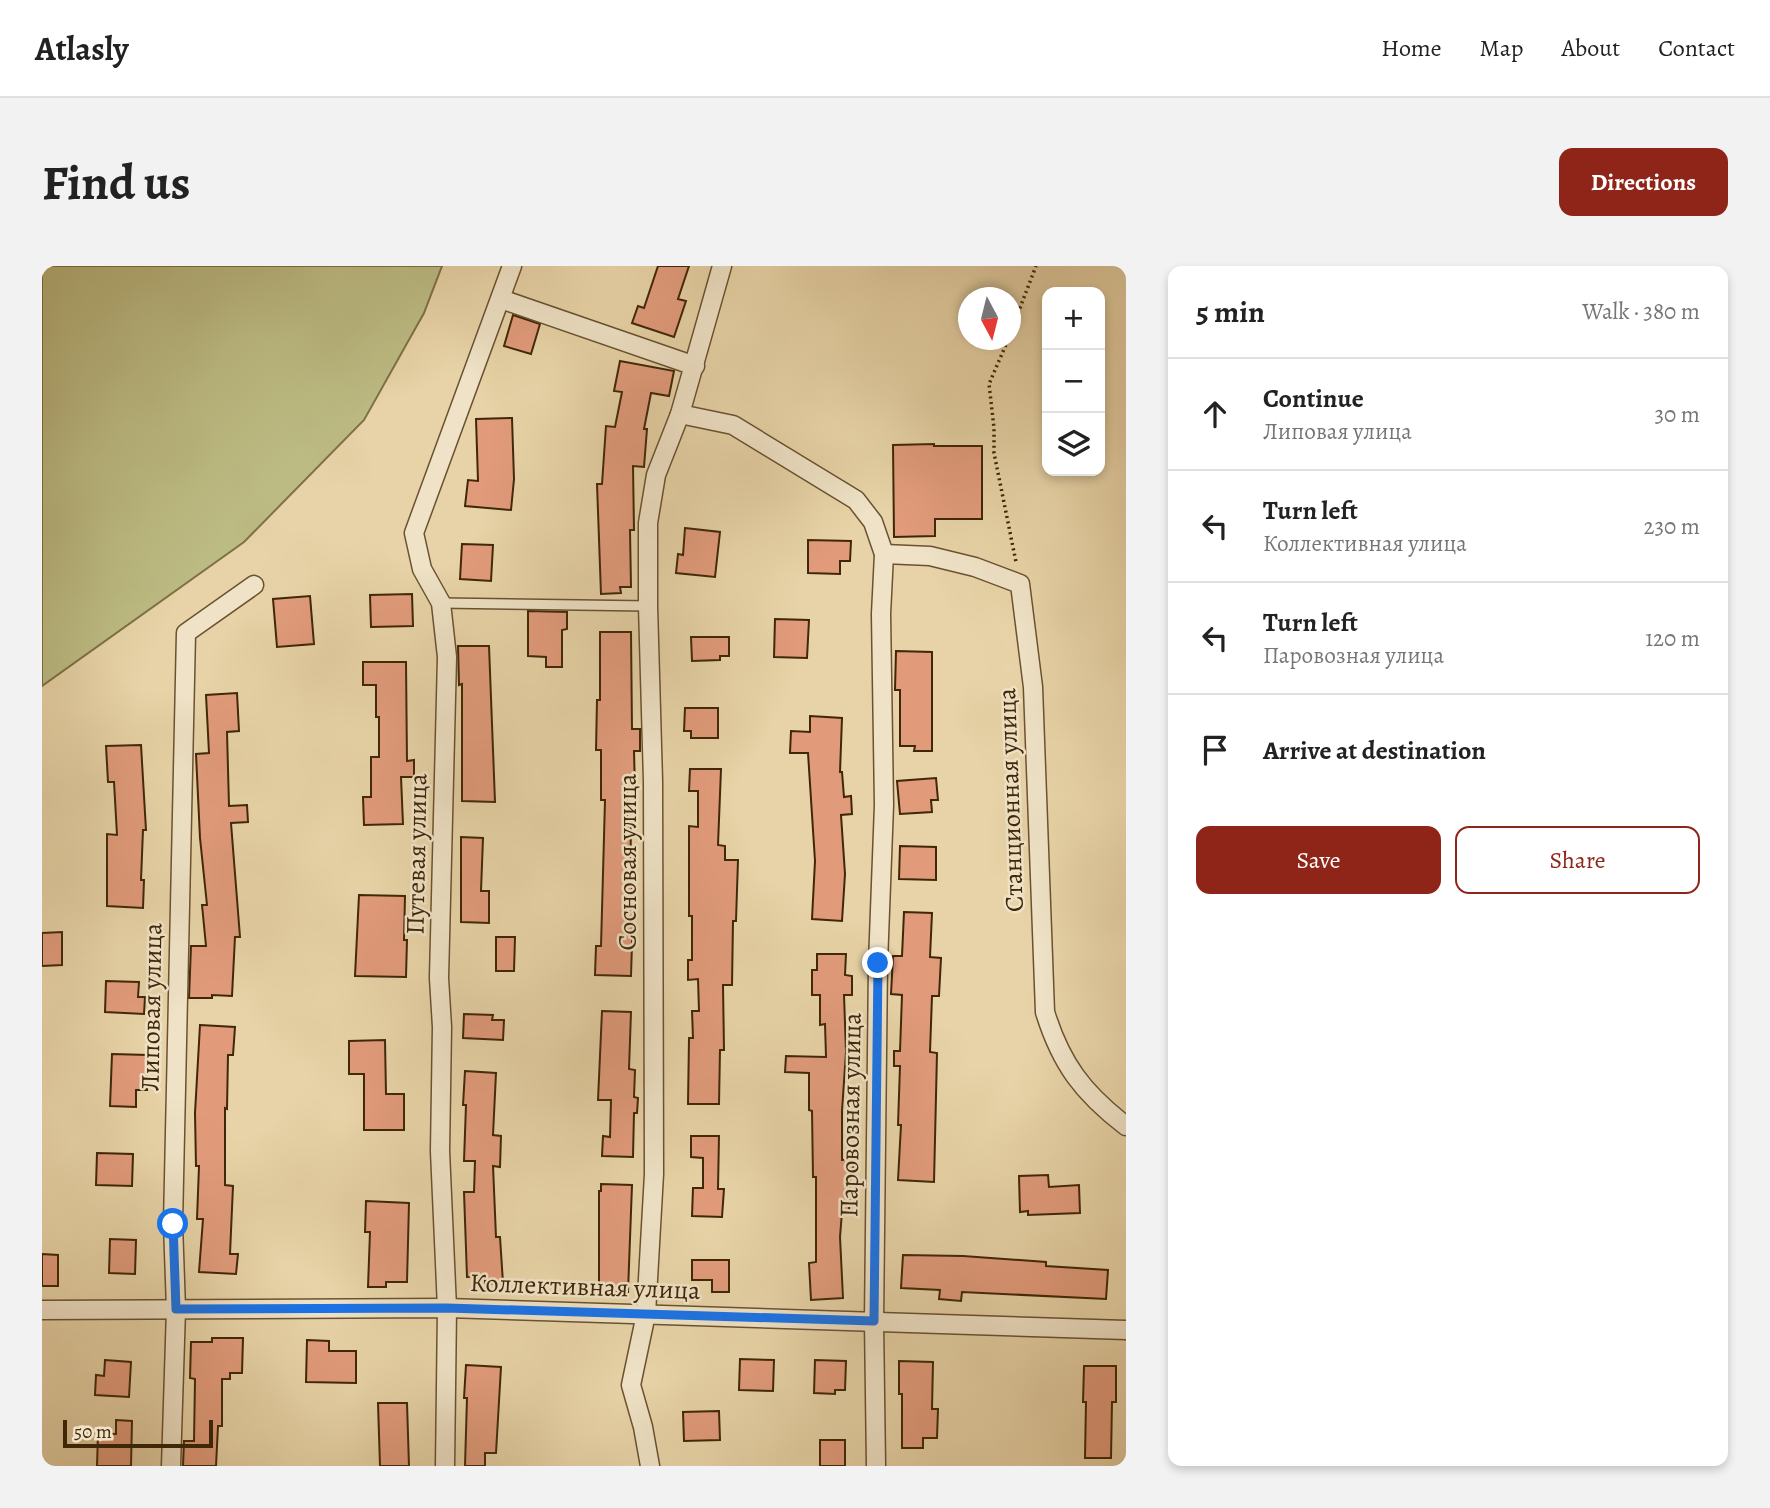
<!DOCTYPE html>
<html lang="en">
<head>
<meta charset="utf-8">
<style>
	body { margin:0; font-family:Alegreya,serif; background:#f2f2f2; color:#222 }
	.controls { position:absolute; right:21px; top:21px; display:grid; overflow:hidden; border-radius:14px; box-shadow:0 4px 10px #0003 }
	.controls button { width:63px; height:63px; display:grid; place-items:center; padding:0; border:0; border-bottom:2px solid #e0e0e0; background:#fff; color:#222; font:35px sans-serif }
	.compass { position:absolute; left:916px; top:21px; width:63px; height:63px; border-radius:50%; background:#fff; box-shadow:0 4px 10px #0003; rotate:173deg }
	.scale { position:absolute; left:21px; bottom:18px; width:150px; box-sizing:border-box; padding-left:7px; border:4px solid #402708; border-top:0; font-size:19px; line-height:24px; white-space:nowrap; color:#402708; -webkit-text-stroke:5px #efe2c6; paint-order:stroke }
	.stop { position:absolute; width:21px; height:21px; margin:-16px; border:5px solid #1a73e8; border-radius:50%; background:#fff }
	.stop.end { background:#1a73e8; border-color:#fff; box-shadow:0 2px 7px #0008 }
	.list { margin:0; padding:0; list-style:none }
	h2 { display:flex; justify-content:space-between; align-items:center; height:91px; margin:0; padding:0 28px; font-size:30px }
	h2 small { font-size:23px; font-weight:400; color:#767676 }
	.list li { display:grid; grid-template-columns:46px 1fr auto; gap:21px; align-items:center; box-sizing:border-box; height:112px; padding:0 28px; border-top:2px solid #e0e0e0 }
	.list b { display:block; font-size:26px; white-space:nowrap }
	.list p { margin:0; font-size:23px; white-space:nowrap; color:#767676 }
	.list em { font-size:23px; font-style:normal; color:#767676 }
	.actions { display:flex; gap:14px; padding:21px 28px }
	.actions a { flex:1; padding:16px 0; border:2px solid #8f2418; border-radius:14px; text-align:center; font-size:24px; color:#8f2418 }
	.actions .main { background:#8f2418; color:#fff }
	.icon { flex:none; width:38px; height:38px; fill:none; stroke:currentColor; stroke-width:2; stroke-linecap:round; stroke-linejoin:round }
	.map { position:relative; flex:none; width:1084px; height:1200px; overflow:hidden; border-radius:14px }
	header { display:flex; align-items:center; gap:42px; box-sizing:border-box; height:98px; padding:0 35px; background:#fff; border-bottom:2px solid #e0e0e0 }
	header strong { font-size:33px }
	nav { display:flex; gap:38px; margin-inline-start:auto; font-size:24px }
	.intro { display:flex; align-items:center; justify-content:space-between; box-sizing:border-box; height:168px; padding:0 42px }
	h1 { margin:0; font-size:49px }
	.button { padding:18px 32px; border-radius:14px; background:#8f2418; color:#fff; font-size:24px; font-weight:700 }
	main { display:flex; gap:42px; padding:0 42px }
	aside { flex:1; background:#fff; border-radius:14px; box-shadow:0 4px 10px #0003 }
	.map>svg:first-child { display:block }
	.green { fill:#bcbb83; stroke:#7e7146; stroke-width:2 }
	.building { fill:#e19b7b; stroke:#402708; stroke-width:2 }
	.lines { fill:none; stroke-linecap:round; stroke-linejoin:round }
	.lane-casing { stroke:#6a5230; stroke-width:12 }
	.street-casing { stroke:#6a5230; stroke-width:21 }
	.path { stroke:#402708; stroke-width:3.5; stroke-dasharray:2 3.5; stroke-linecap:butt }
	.lane { stroke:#efe2c6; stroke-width:9 }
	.street { stroke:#efe2c6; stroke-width:18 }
	.route { stroke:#1a73e8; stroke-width:9 }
	.labels { text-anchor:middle; stroke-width:5; stroke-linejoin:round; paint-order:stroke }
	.street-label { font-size:26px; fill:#402708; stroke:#efe2c6 }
</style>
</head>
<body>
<header>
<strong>Atlasly</strong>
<nav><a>Home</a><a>Map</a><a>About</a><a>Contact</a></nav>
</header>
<div class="intro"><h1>Find us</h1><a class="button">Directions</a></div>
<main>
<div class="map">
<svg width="1084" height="1200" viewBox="0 0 1084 1200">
	<rect width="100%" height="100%" fill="#e7d3a7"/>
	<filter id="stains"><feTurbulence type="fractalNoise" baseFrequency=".00286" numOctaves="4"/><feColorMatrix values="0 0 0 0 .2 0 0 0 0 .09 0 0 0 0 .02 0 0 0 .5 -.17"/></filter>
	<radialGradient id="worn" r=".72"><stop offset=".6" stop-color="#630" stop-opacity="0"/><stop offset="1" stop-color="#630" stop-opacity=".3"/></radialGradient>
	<polygon class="green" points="0,0 400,0 382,47 322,154 202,276 0,420"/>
	<g class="building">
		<polygon points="616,0 647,0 636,33 644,35 632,71 590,57 596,40 602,42"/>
		<polygon points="471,49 498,58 489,88 462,80"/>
		<polygon points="578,95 632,105 627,130 609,127 602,163 605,163 602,201 591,200 592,264 588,264 589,321 578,321 579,327 559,328 555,218 560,218 564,160 573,161 580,126 572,125"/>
		<polygon points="470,152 472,213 469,244 423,240 426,214 436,215 434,153"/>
		<polygon points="892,178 892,180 940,180 940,253 893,253 893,270 852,271 851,179"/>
		<polygon points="643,262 678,266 673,311 634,307 636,288 641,289"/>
		<polygon points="766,274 809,275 808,295 798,295 798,308 766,307"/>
		<polygon points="420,278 451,279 449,315 418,313"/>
		<polygon points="370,328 371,360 329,361 328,329"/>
		<polygon points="268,330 272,378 235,381 231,333"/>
		<polygon points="486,345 525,346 525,363 520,364 520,401 504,401 504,391 486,390"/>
		<polygon points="733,353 767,354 765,392 732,391"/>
		<polygon points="558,366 589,366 590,463 598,463 598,485 592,485 593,524 585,525 585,560 589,560 588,618 590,618 591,647 589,710 553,709 554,680 559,680 563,534 559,534 559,484 554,484 555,434 558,434"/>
		<polygon points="649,371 687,371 687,390 678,390 678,394 650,395"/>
		<polygon points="416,380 447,380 453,536 420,535 420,418 417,419"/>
		<polygon points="854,385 890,386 890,485 872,485 873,480 858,480 858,424 853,424"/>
		<polygon points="321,396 364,396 365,495 372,494 372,511 359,511 361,558 322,559 321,531 329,531 329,491 337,491 337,451 334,451 334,419 321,419"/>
		<polygon points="195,427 197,465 185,466 187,540 205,539 206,556 189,557 198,671 193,671 190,730 170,729 170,732 147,732 149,680 164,680 160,639 165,639 158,572 154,488 167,487 164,429"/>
		<polygon points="643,442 676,442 676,472 649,472 649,465 642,465"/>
		<polygon points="768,450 800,452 798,506 800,506 802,531 809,530 810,548 799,549 803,608 800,655 770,653 773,595 766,487 748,487 749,465 768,466"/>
		<polygon points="99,479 104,564 101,564 99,614 102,614 101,642 65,640 65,568 75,569 72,516 66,516 64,480"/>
		<polygon points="648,503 679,503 676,579 683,580 683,594 696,594 694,655 691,655 690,719 681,719 682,784 678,784 677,838 646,838 647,772 651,772 650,745 657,745 656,713 646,714 646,694 650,694 650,650 647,650 647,560 656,561 656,525 647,525"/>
		<polygon points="894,512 896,534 889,534 890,546 858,548 855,515"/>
		<polygon points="419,571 441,572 439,625 447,625 447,657 419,656"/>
		<polygon points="858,580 894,581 894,614 857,613"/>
		<polygon points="317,629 363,630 362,674 365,674 364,711 313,710"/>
		<polygon points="862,646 890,647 888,691 899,692 897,730 890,730 888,786 895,787 892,916 856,914 859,859 856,859 858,800 852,800 852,785 858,785 860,729 849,728 851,690 860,690"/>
		<polygon points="20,666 20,699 0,700 0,667"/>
		<polygon points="454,671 473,671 472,705 454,705"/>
		<polygon points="775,688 804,688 803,709 810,710 810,729 802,729 804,786 800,845 800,894 811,893 812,910 808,910 807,946 800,946 798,971 801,1032 769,1034 767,997 774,996 774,911 771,911 770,845 767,844 767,807 743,806 744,790 784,791 783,758 778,759 778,729 770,729 770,704 775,704"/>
		<polygon points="64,715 97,716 96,731 103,731 102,748 63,746"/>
		<polygon points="560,745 589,746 587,803 593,804 592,831 596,832 595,847 592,847 591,891 560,890 561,870 568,871 569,834 556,834"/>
		<polygon points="422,748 451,749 450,754 462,754 461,774 421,772"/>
		<polygon points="158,759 193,761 191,789 186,789 185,843 183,842 183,919 191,920 188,988 196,988 194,1008 157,1006 161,953 155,953 157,900 154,900 153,847"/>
		<polygon points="343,774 344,828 362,828 362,864 322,864 322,808 307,808 307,775"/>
		<polygon points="70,788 106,789 105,824 94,824 94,841 68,840"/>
		<polygon points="423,805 454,807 451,869 459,870 458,901 451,900 454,971 458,971 461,1017 443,1018 443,1010 425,1011 422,926 432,926 433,895 422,895 424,839 421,839"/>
		<polygon points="649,870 677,870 676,923 682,923 680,951 650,950 651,922 661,922 661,892 649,891"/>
		<polygon points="55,887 91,888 90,920 54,919"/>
		<polygon points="1006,909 1007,921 1037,919 1038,947 986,949 986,945 978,946 977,910"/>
		<polygon points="559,918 590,919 586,1026 557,1026 557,925 559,925"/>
		<polygon points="324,935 367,937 365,1016 344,1016 344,1021 326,1021 328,966 323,966"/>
		<polygon points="68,973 94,974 93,1008 67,1007"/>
		<polygon points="0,988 16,989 16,1020 0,1020"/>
		<polygon points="861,989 921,990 1004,996 1004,1000 1066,1004 1064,1033 920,1026 919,1035 897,1033 898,1024 859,1022"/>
		<polygon points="650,994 687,994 687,1026 670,1026 670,1014 650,1014"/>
		<polygon points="170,1072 201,1072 200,1107 188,1107 188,1113 180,1113 180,1160 176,1160 174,1200 141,1200 142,1175 152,1175 153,1113 148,1112 149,1076 170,1076"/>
		<polygon points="265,1074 287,1075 287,1085 314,1085 314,1117 264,1116"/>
		<polygon points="698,1093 732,1094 731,1125 697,1124"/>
		<polygon points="63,1094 89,1096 87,1131 53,1129 54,1109 62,1110"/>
		<polygon points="773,1094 804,1095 803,1124 793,1124 793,1128 772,1127"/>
		<polygon points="857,1095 891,1096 890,1143 896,1143 895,1172 881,1172 881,1182 860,1182 860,1128 857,1128"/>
		<polygon points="424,1099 459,1101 454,1187 443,1187 443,1200 423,1200 425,1132 422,1132"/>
		<polygon points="1042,1100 1074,1100 1074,1136 1070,1136 1069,1192 1043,1192 1044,1136 1041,1136"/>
		<polygon points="336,1137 365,1137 367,1200 338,1200"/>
		<polygon points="677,1145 678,1174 642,1175 641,1146"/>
		<polygon points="74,1154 90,1155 89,1200 55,1200 56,1167 74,1168"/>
		<rect x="778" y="1174" width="25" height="26"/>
	</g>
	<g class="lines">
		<defs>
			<polyline id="lane" points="399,337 606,340"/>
			<g id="street">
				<polyline points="459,33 653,100"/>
				<polyline points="638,148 691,159 814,234 831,256 842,288 839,348 842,539 836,697 832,1055 834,1200"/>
				<path d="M842,288l46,2 45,11 45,17 13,103 12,325c16,52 38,81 81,114"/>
				<polyline points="0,1044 405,1042 1084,1064"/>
				<polyline points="129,1200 134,1043 131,958 144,367 212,319"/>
				<polyline points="403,1200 405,1042 398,885 400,761 397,712 405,391 399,337 380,303 372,267 470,0"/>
				<polyline points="608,1200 601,1161 589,1119 604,1048 612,908 611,515 606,340 606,257 614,209 638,148 680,0"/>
			</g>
		</defs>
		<use href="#lane" class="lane-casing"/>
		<use href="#street" class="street-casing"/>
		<g class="path">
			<polyline points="968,68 994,0"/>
			<polyline points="966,74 947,118 952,162 952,187 974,296"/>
		</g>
		<use href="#lane" class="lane"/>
		<use href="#street" class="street"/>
	</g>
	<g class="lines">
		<polyline class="route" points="131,958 134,1043 405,1042 832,1055 836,697"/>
	</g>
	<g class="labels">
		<g class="street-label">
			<text transform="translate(968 534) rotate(-92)" y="9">Станционная улица</text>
			<text transform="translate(374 588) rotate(-89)" y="9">Путевая улица</text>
			<text transform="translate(585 596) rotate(-90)" y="9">Сосновая улица</text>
			<text transform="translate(109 741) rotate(-89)" y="9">Липовая улица</text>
			<text transform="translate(808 849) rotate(-89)" y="9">Паровозная улица</text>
			<text transform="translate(543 1020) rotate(2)" y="9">Коллективная улица</text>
		</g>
	</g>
	<rect width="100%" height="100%" filter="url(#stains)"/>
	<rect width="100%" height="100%" fill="url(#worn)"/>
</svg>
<div class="controls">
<button>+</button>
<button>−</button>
<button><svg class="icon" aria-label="layers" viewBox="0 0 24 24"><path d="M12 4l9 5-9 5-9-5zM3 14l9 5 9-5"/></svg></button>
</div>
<svg class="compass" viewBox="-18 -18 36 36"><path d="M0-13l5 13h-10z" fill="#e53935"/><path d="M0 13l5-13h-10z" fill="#767676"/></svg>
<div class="scale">50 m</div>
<div class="stop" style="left:131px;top:958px"></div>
<div class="stop end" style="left:836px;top:697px"></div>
</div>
<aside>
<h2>5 min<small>Walk · 380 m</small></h2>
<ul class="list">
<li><svg class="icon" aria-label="ahead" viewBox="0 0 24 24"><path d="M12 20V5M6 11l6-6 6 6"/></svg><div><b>Continue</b><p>Липовая улица</p></div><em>30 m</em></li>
<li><svg class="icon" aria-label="left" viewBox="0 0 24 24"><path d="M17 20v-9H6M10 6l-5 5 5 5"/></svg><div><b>Turn left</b><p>Коллективная улица</p></div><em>230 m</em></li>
<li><svg class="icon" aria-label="left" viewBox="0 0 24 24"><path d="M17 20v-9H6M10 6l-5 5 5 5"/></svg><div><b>Turn left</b><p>Паровозная улица</p></div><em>120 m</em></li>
<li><svg class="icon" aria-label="arrive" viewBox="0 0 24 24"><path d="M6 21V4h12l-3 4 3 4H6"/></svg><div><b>Arrive at destination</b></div></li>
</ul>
<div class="actions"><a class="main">Save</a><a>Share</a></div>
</aside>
</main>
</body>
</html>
